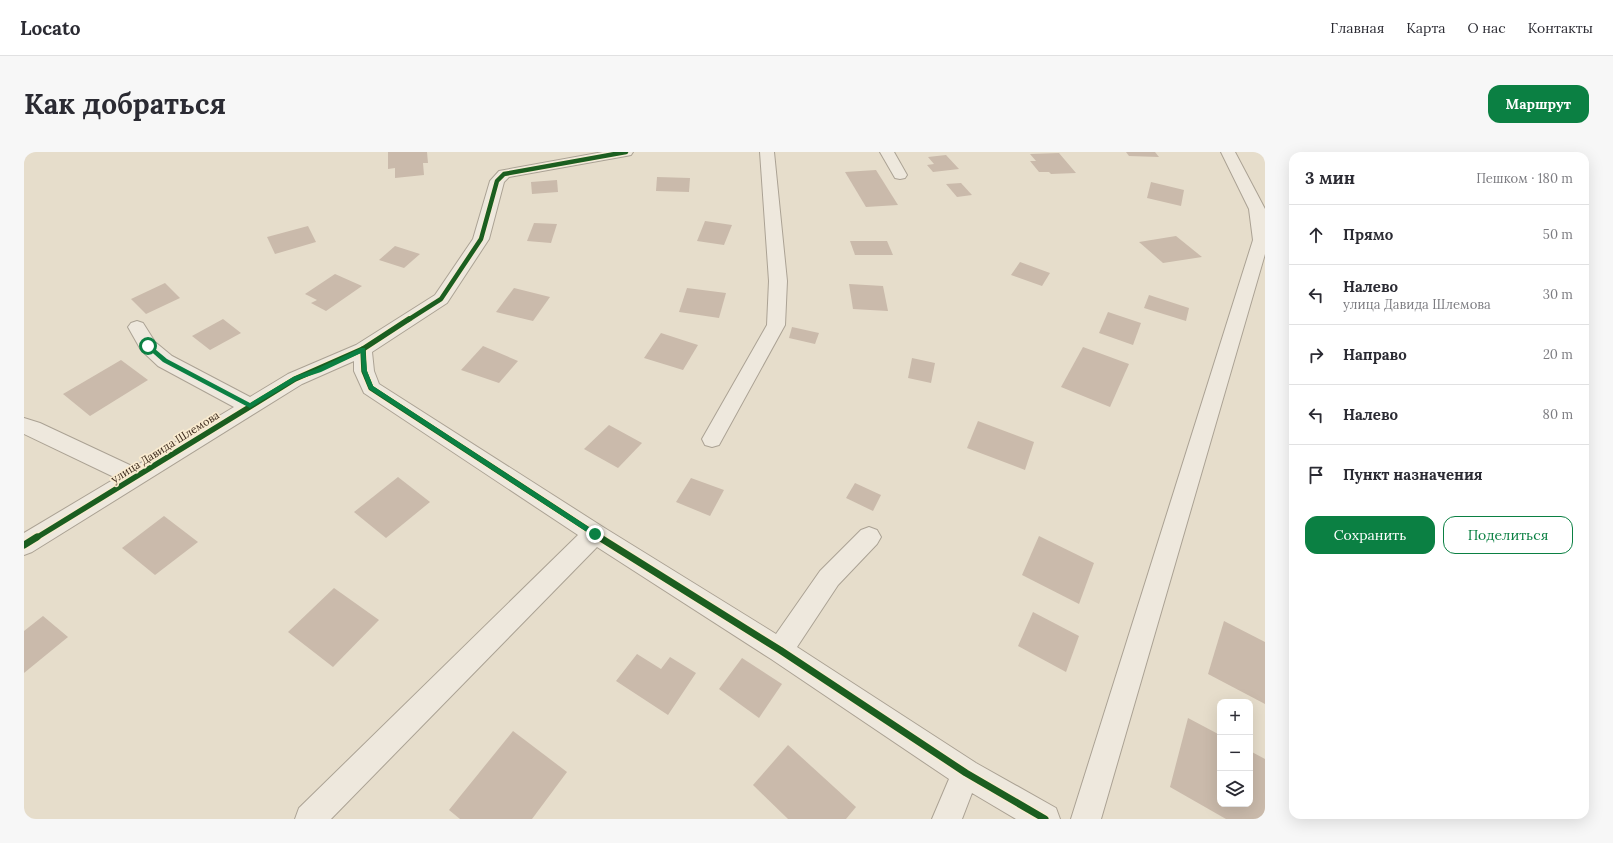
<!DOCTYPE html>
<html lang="ru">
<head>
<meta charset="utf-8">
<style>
	body { margin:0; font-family:Lora,serif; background:#f7f7f7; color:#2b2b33 }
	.controls { position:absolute; right:12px; bottom:12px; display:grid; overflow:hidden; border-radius:8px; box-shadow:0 4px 16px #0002 }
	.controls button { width:36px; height:36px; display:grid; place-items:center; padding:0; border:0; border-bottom:1px solid #e1e1e2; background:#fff; color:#2b2b33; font:20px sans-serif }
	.stop { position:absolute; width:12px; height:12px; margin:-9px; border:3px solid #0b8043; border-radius:50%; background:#fff }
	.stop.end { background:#0b8043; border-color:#fff; box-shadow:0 1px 4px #0008 }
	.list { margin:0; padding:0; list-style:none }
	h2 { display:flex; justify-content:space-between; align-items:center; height:52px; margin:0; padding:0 16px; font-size:17px }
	h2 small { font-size:13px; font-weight:400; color:#7c7c81 }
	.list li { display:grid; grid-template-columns:26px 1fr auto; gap:12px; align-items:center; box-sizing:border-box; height:60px; padding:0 16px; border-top:1px solid #e1e1e2 }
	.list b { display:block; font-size:15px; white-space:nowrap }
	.list p { margin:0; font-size:13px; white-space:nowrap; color:#7c7c81 }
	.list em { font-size:13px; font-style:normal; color:#7c7c81 }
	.actions { display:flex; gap:8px; padding:12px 16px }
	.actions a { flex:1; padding:9px 0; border:1px solid #0b8043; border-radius:12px; text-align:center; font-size:14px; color:#0b8043 }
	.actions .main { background:#0b8043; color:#fff }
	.icon { flex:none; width:22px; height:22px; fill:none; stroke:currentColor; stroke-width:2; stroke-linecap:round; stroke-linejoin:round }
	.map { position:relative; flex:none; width:1241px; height:667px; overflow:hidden; border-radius:12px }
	header { display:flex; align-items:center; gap:24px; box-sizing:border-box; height:56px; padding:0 20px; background:#fff; border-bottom:1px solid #e1e1e2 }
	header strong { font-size:19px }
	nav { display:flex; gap:22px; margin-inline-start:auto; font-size:14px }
	.intro { display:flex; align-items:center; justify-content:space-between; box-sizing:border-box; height:96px; padding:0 24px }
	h1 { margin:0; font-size:28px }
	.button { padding:10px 18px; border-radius:12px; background:#0b8043; color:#fff; font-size:14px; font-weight:700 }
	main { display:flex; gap:24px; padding:0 24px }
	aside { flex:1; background:#fff; border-radius:12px; box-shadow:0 4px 16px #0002 }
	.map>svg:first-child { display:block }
	.building { fill:#cabaab }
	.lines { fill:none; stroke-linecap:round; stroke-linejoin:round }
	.minor-casing { stroke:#aba294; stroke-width:2 }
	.minor { fill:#eee8dd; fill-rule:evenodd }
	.cycleway-far2-casing { stroke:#f9ebd0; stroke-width:6 }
	.cycleway-far1-casing { stroke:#f9ebd0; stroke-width:8 }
	.cycleway-casing { stroke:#f9ebd0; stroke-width:10 }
	.cycleway-far2 { stroke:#1b5e20; stroke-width:4.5 }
	.cycleway-far1 { stroke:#1b5e20; stroke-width:5.5 }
	.cycleway { stroke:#1b5e20; stroke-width:7 }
	.route { fill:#0b8043 }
	.labels { text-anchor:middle; stroke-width:3.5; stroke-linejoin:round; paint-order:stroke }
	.street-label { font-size:11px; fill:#3b291b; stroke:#f9ebd0 }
</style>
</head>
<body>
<header>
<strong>Locato</strong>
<nav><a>Главная</a><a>Карта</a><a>О нас</a><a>Контакты</a></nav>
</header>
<div class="intro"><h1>Как добраться</h1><a class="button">Маршрут</a></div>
<main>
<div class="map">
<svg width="1241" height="667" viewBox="0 0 1241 667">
	<rect width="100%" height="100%" fill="#e6ddcb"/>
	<g class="building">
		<polygon points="364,0 403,0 404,11 399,11 400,23 371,26 371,16 364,17"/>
		<polygon points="1102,0 1131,0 1135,5 1105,4"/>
		<polygon points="1035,1 1052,21 1027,22 1025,20 1015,20 1006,9 1012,9 1006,2"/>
		<polygon points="922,3 935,17 909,20 903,13 910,12 904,5"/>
		<polygon points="852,18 874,53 842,55 821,20"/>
		<polygon points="633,25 666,26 665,40 632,39"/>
		<polygon points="533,28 534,40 508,42 507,30"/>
		<polygon points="1127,30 1160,38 1157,54 1123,46"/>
		<polygon points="937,31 948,43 933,45 922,32"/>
		<polygon points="681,69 708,73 700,93 673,89"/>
		<polygon points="510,71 533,72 527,91 503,89"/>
		<polygon points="284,74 292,90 251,102 243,85"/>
		<polygon points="1152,84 1178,105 1139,111 1115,90"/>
		<polygon points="826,89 863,89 869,103 831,103"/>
		<polygon points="371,94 396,102 380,116 355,108"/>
		<polygon points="996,110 1026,121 1018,134 987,123"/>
		<polygon points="311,122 338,134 302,159 287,151 293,148 281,142"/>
		<polygon points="141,131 156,146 122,162 107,147"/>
		<polygon points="825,132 859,134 864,159 829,157"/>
		<polygon points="490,136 526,145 509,169 472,160"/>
		<polygon points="663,136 702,141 695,166 655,160"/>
		<polygon points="1125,143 1165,156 1162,169 1120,156"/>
		<polygon points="1084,160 1117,171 1109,193 1075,181"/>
		<polygon points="199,167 217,181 186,198 168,184"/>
		<polygon points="768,175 795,181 791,192 765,186"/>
		<polygon points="637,181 674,193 659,218 620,206"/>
		<polygon points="459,194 494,209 475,231 437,218"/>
		<polygon points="1059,195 1105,212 1086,255 1037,235"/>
		<polygon points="888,206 911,211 907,231 884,226"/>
		<polygon points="97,208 124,228 66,264 39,242"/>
		<polygon points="954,269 1010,290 1001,318 943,296"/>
		<polygon points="585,273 618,291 594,316 560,297"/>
		<polygon points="374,325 406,350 362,386 330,360"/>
		<polygon points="667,326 700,338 686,364 652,350"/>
		<polygon points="831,331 857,343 849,359 822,346"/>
		<polygon points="140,364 174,390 131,423 98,396"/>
		<polygon points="1015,384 1070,411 1055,452 998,423"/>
		<polygon points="310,436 355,468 309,515 264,480"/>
		<polygon points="1009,460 1055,484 1042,520 994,494"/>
		<polygon points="19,464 44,485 0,521 0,479"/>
		<polygon points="1200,469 1241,490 1241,552 1184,522"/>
		<polygon points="613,502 637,517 646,505 672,521 644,563 592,529"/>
		<polygon points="718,506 758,532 735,566 695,537"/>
		<polygon points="1164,566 1196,583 1196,652 1226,652 1226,599 1241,607 1241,667 1202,667 1146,635"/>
		<polygon points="489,579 543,620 508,667 436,667 425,658"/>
		<polygon points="764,593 832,655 822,667 764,667 729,633"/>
	</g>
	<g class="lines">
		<defs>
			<g id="minor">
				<polygon points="579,0 609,0 607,3 602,4 485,25 480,30 465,87 423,151 348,200 350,219 355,232 579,375 752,482 796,419 837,378 845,375 853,378 857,385 853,392 814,433 773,495 952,611 1032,656 1036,667 992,667 948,641 938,667 908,667 925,627 747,507 573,395 307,667 271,667 275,656 554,383 340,241 330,219 330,209 278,232 8,400 0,403 0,381 92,326 0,282 0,266 16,271 110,315 210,255 134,214 117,198 104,175 107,171 113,169 119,171 131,190 148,204 226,245 264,222 332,193 411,143 449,87 466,29 475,19"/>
				<polygon points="736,0 750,0 763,129 761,173 695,293 688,295 681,293 678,287 743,173 745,129"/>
				<polygon points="856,0 870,0 883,23 881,26 876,27 871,26"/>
				<polygon points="1197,0 1211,0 1241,57 1241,102 1077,667 1047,667 1229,88 1225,57"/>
			</g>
		</defs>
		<use href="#minor" class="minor-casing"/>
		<use href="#minor" class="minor"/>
		<defs>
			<polyline id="cycleway-far2" points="384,168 417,147 457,87 473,29 480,22 602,0"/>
			<g id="cycleway-far1">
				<polyline points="339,197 340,219 347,236 577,386"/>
				<polyline points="12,386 271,227 339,197 385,167"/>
			</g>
			<g id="cycleway">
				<polyline points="575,385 756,498 942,621 1021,667"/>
				<polyline points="0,393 13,385"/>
			</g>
		</defs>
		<use href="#cycleway-far2" class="cycleway-far2-casing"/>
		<use href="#cycleway-far1" class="cycleway-far1-casing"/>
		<use href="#cycleway" class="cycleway-casing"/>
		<use href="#cycleway-far2" class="cycleway-far2"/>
		<use href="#cycleway-far1" class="cycleway-far1"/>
		<use href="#cycleway" class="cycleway"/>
	</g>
	<polygon class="route" points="122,192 125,192 143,207 226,251 269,225 292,217 337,196 341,196 343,219 349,234 575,382 574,384 569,384 345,237 338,219 337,201 297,220 273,228 226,256 139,210 122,195"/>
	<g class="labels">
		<g class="street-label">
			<text transform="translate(141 295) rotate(-32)" y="4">улица Давида Шлемова</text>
		</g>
	</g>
</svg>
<div class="controls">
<button>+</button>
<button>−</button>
<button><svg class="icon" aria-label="layers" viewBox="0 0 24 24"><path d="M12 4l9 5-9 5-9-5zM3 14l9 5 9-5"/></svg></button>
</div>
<div class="stop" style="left:124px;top:194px"></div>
<div class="stop end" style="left:571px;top:382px"></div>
</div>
<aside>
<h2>3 мин<small>Пешком · 180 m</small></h2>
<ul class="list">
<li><svg class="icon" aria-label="ahead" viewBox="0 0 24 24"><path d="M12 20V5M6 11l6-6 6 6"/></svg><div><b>Прямо</b></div><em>50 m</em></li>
<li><svg class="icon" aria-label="left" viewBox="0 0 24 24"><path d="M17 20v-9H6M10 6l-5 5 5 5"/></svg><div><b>Налево</b><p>улица Давида Шлемова</p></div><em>30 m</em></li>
<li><svg class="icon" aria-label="right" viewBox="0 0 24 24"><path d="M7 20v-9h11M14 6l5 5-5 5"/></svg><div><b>Направо</b></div><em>20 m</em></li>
<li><svg class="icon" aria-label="left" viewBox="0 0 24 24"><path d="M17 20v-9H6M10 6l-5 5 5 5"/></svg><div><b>Налево</b></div><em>80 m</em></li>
<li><svg class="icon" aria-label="arrive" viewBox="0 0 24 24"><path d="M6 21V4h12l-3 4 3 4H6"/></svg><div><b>Пункт назначения</b></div></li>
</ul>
<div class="actions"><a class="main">Сохранить</a><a>Поделиться</a></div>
</aside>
</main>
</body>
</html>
